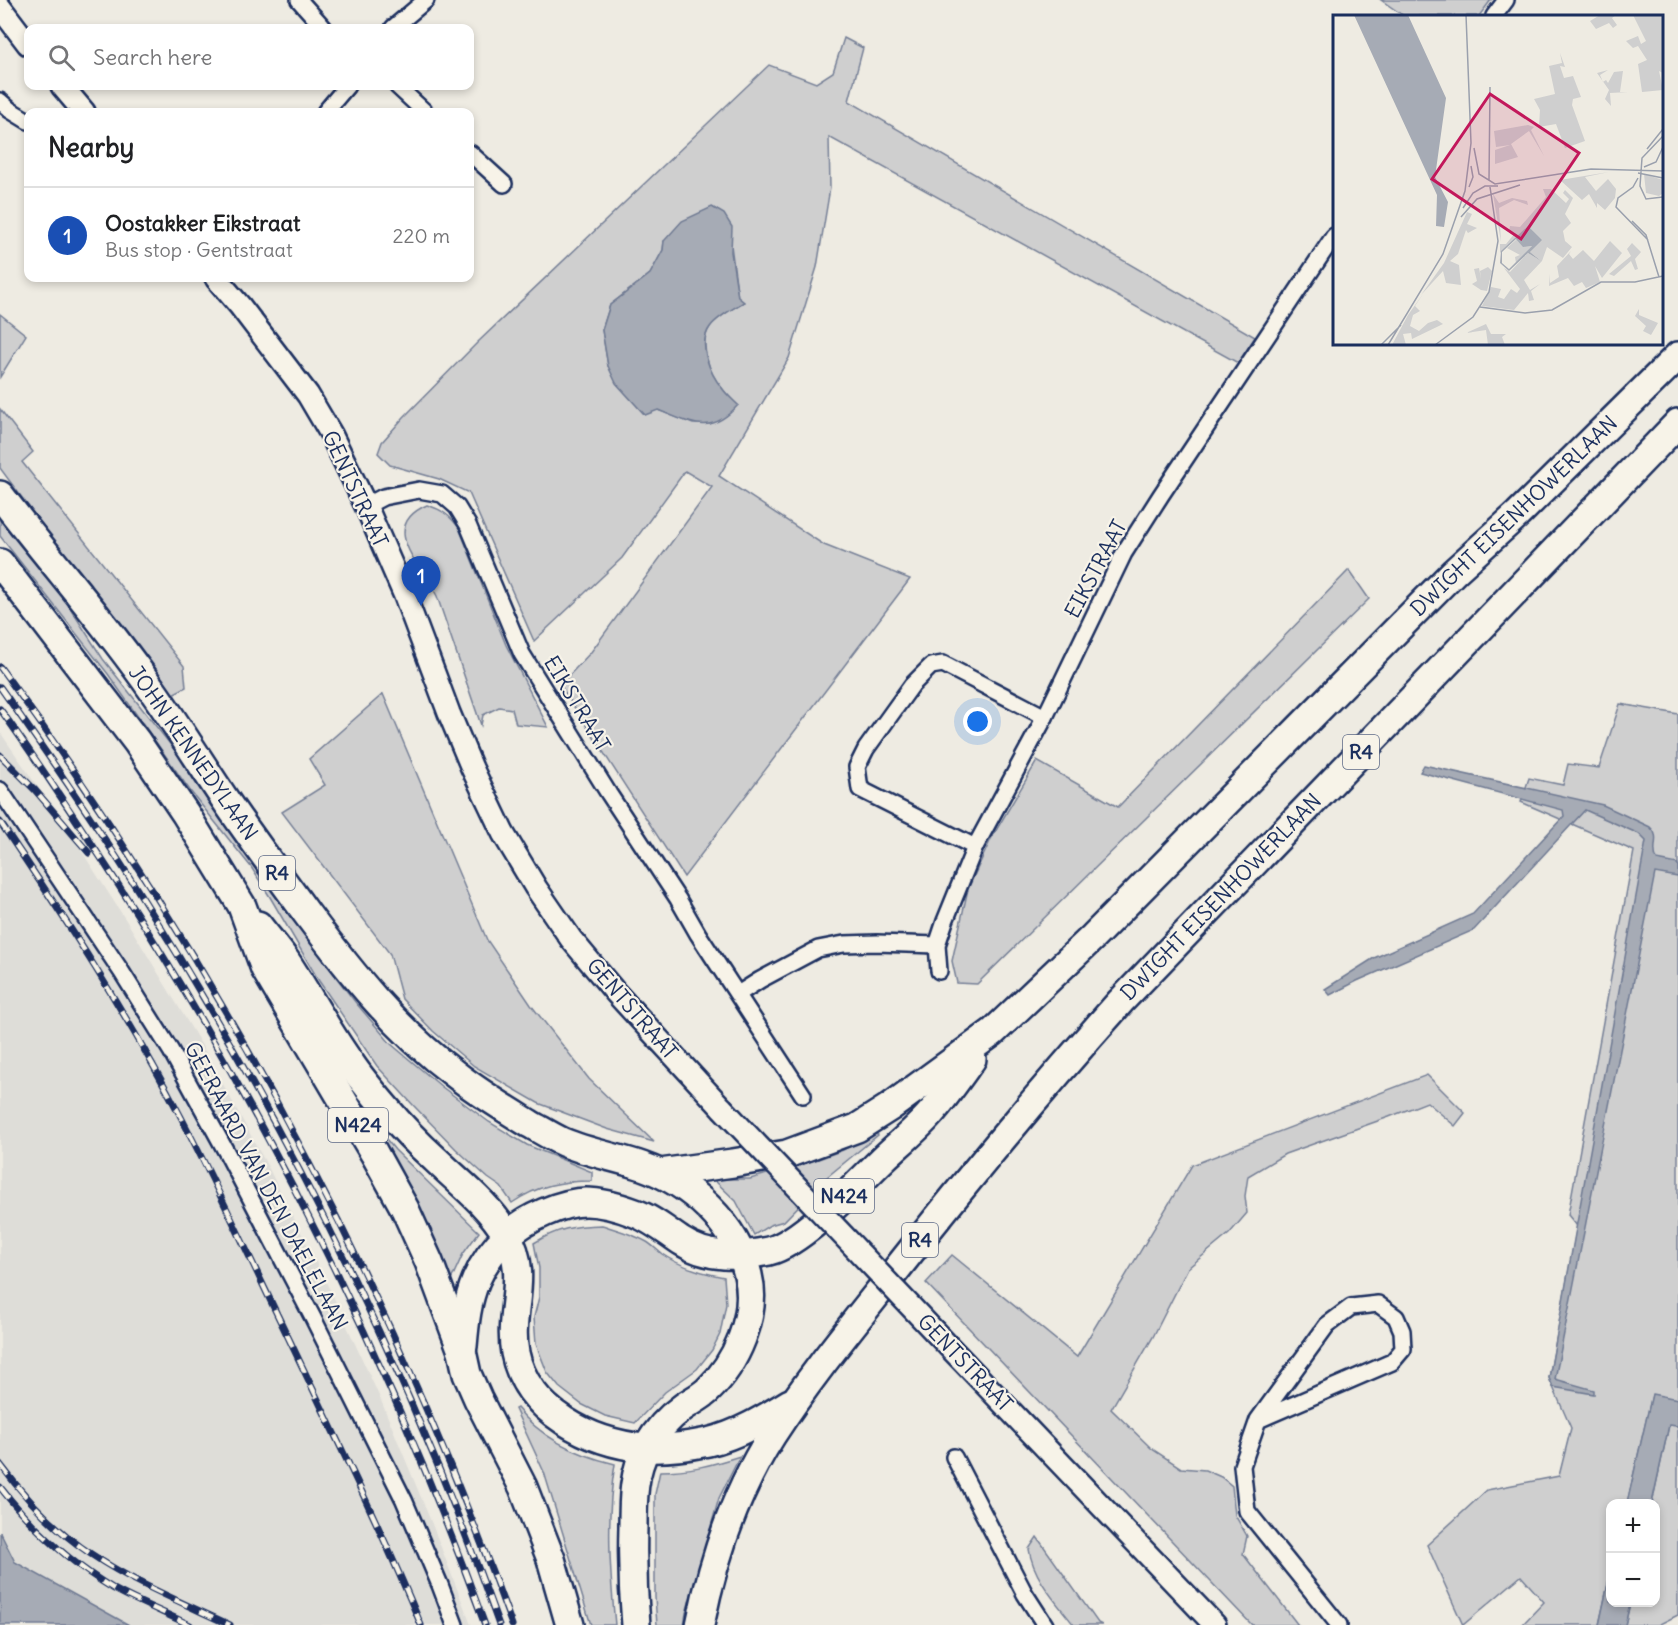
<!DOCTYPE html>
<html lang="en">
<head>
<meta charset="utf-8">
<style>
	body { margin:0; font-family:Delius,sans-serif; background:#f2f2f2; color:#202124 }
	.controls { position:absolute; right:18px; bottom:18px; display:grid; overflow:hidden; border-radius:12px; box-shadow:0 3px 9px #0003 }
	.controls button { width:54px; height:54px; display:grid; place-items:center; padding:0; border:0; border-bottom:2px solid #e0e0e0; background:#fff; color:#202124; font:30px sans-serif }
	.you { position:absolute; left:978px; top:722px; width:21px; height:21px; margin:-15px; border:4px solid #fff; border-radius:50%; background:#1a73e8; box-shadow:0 0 0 9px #1a73e833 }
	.badge { display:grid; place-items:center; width:39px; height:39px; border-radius:50%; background:#1b2f5e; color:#fff; font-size:20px; font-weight:700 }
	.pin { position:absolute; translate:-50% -50px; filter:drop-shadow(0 2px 3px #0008) }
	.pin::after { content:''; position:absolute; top:32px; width:21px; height:18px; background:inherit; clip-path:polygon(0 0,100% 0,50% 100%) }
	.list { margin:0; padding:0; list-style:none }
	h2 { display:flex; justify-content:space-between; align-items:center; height:78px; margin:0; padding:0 24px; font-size:26px }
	h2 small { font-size:20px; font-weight:400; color:#757577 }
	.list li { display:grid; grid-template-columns:39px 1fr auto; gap:18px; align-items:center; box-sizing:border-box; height:96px; padding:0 24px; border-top:2px solid #e0e0e0 }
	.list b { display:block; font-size:22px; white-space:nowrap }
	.list p { margin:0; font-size:20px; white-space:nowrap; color:#757577 }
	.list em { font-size:20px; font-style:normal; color:#757577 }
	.icon { flex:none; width:33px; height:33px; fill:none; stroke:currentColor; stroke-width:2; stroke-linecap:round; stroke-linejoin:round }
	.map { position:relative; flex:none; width:1678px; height:1625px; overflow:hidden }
	.search { position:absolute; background:#fff; box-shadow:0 3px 9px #0003; left:24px; top:24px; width:450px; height:66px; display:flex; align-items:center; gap:15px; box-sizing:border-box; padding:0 21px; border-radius:12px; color:#757577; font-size:22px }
	.panel { position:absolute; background:#fff; box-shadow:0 3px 9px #0003; left:24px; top:108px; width:450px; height:174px; border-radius:12px }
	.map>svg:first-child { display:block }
	.built { fill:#deddd8 }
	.green { fill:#cfcfcf; stroke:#757f96; stroke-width:1.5; fill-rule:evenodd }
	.water { fill:#a6abb5; stroke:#6e7992; stroke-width:1.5 }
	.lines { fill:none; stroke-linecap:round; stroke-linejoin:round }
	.street-casing { stroke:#1b2f5e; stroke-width:20 }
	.secondary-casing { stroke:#1b2f5e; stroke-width:26 }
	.highway-casing { stroke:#1b2f5e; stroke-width:32 }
	.street { stroke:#f7f3e8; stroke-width:15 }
	.secondary { stroke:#f7f3e8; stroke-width:21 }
	.highway { stroke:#f7f3e8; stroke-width:27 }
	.rail-casing { stroke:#1b2f5e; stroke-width:7 }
	.rail { stroke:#f7f3e8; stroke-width:4.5; stroke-dasharray:14; stroke-linecap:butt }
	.secondary-bridge-casing { stroke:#1b2f5e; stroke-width:26; stroke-linecap:butt }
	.secondary-bridge { stroke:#f7f3e8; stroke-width:21 }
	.labels { text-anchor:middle; stroke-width:4.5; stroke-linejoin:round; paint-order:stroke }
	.shield { fill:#f7f3e8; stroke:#5d6a87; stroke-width:1.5 }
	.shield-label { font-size:20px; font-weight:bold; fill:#1b2f5e }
	.street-label { font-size:21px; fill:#1b2f5e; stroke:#f7f3e8 }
	.inset-road { fill:none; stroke:#9aa0ad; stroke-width:1.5 }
	.view { fill:#c2185b; fill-opacity:0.15; stroke:#c2185b; stroke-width:3 }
	.inset-edge { fill:none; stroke:#1b2f5e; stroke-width:3 }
</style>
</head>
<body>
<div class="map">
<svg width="1678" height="1625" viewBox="0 0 1678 1625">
	<rect width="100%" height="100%" fill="#eeebe2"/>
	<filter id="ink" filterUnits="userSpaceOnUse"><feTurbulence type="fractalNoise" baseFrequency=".0167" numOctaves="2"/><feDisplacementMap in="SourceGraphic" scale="12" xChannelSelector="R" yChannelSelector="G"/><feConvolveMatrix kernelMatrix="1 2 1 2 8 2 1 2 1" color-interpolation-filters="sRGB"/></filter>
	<g filter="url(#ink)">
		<polygon class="built" points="0,732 77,844 129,925 201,1044 268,1167 334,1298 380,1398 432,1524 471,1625 129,1625 15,1562 0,1532"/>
		<g class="green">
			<polygon points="1381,0 1491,0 1479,16 1404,16"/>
			<path d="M844,38l19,10 -14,53 406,236 -17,26 -409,-226 1,51 -13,79 -28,91 -70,118 105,69 86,34 -226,298 -124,-192 31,-33 121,-165 -27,-16 -63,87 -88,83 -65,-148 -30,-14 -49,-14 -12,-12 4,-11 22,-25 74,-75 291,-277 47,18 17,-11zM664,241l67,4 7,53 5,4c-9,6 -27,16 -33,25 -12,17 0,47 12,61 4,6 10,12 16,17l-28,19h-17l-35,-14 -50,-44 -6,-36 8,-25 40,-31 13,-24z"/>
			<polygon points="0,314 26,335 0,377"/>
			<polygon points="0,409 33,452 22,462 184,666 186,687 169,696 0,468"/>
			<path d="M427,505c16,5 22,10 32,23l47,117 42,82 -32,-3 -4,-15 -13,-2 -16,8 -2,10 -44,-129c-15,-30 -60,-69 -10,-91z"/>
			<path d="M0,517l56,69 47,73 78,99 155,219 20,26 35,41 51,43 47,35 38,23 65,27v9c-30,0 -54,4 -80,22l-11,-16 -13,-9 -32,-29 -42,-43 -37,-40 -58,-85 -49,-84 -19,-30 -60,-75 -83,-118 -108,-138z"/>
			<polygon points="1349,570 1369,599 977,984 957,983 952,961 968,889 991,839 1037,761 1118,807"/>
			<polygon points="383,694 487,940 531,1005 589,1079 654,1142 607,1129 538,1103 474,1066 433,1031 402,999 390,954 282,812 325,785 309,759"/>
			<polygon points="1620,704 1678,714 1678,1399 1652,1395 1627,1503 1610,1504 1610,1575 1599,1625 1522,1625 1544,1602 1521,1576 1463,1625 1427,1545 1487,1490 1559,1476 1571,1428 1549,1378 1577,1226 1568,1215 1634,851 1521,802 1529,778 1563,785 1568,764 1599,768"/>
			<polygon points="1427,1075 1465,1113 1455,1126 1427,1102 1389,1117 1285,1154 1248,1176 1245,1196 1247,1213 1229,1234 1188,1268 1153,1337 1111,1409 1152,1449 1181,1468 1205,1470 1221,1477 1232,1486 1235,1515 1247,1536 1243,1554 1298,1625 1252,1625 926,1283 952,1255 1077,1357 1192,1165"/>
			<polygon points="374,1124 395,1150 479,1232 463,1254 451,1280 430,1229 410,1189 371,1126"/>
			<polygon points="874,1132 878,1135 827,1177 784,1221 770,1225 754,1235 736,1201 713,1179 750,1179 813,1161 843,1150"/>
			<path d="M602,1225c15,5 31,9 45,17 5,3 10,8 15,12 19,13 40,19 62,23l2,27 -6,30 -8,16 -15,19 -32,23 -30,31 -30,-7 -24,-12 -22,-17 -12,-15 -11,-28 -2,-27 5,-20v-29l-5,-25c24,-15 40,-17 68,-18z"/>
			<path d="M517,1408c25,31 60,47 98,56 -9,53 -5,108 0,161h-24l-47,-153 -29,-63z"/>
			<polygon points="1669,1425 1678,1426 1678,1615 1658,1625 1625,1625 1630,1603 1656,1602 1656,1504 1652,1503"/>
			<path d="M740,1456l-21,42 -33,115 -2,12h-27l-2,-28v-103l5,-23c30,0 52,-6 80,-15z"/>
			<path d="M1037,1537l61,86 4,2h-28c-17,-22 -41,-47 -45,-76z"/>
		</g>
		<g class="water">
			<path d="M712,207l12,7 8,13 -1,25 7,45 6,5c-10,6 -27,15 -34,25 -13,17 0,47 12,61 4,6 11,12 16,17 -28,32 -46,18 -80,5l-13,5 -29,-32 -8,-17 -6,-36 8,-25 40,-31 13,-24 1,-9 18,-20z"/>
			<path d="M1424,765l179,40 47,22c12,11 0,20 7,33l21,4v13l-23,-4 -100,506 39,11v4l-41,-7 -4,-9 97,-537 -7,-7 -54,-24 -111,120 -117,51 -27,14 -5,-6 49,-31 99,-44 91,-98 -1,-6 -143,-38z"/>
			<polygon points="1652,1394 1678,1399 1678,1426 1669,1425 1652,1503 1627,1503"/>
			<polygon points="0,1532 15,1562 129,1625 0,1625"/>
			<polygon points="1610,1575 1610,1602 1630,1603 1625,1625 1599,1625"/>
		</g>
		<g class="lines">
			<defs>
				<g id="street">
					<polyline points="299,0 324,28"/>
					<polyline points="1494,16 1506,0"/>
					<polyline points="393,28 426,0"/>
					<polyline points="397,86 425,112"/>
					<polyline points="0,101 10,110 28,121"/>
					<polyline points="325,112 347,86"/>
					<polyline points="470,153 504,184"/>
					<polyline points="366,506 383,497 419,490 442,494 457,507 468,525 522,654 609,794 678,899 698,934 803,1095"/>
					<polyline points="0,790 121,971 171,1051 228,1155 313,1318 404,1500 440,1585 455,1625"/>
					<polyline points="975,847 860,789 857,767 866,749 912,685 931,666 943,664 1045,717"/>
					<polyline points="939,971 937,945 945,921 975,847 1045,717 1124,553 1161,495 1334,236"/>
					<polyline points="738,994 760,980 818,949 844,944 877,943 937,945"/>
					<polyline points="1258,1420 1392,1362 1403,1349 1402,1331 1396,1317 1378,1304 1351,1307 1327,1325 1258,1420 1242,1466 1247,1511 1339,1625"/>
					<polyline points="954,1457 1025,1594 1045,1625"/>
				</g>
				<g id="secondary">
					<polyline points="0,7 28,44"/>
					<polyline points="62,86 84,112"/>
					<polyline points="216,278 240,306 308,395 331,434 366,506 405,596 449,713 472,768 503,833 536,888 571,939 616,993 722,1108"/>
					<polyline points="935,1332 1215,1625"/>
				</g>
				<g id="highway">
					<path d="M0,495c50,66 106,128 153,196 26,37 50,76 75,113 26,38 53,74 79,110 44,59 89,116 148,160 24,19 49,34 75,50 11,6 22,13 33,18 26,11 53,15 79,24 49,17 94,58 106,109 10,40 -12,89 -41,116 -8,7 -17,11 -25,17 -14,10 -26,24 -35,39 -14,25 -14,52 -14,80 -1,33 0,65 3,98"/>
					<polyline points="0,563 137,742 185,813 242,906 265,969 374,1153 405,1209 429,1262 462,1351 467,1374 478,1399 523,1487 551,1559 570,1625"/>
					<path d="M258,925c9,12 19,23 28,36 22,33 41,70 65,103 10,15 22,29 34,43 15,18 32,36 50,52 25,24 53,45 71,75 25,41 1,77 9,119 12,59 76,90 130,95 20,1 44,-2 63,-6 30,-7 56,-23 82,-39"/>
					<polyline points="660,1173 733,1163 787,1154 857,1128 890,1107 993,1032 1093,937 1454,572 1518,514 1678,356"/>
					<path d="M463,1346c2,-23 4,-45 13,-66 7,-16 19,-33 32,-45 17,-16 54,-33 78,-33 17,0 33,5 49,11 17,6 31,18 46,28 27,18 58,16 88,10 33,-8 90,-69 116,-94 15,-14 32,-28 46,-44 15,-17 28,-36 41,-54"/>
					<path d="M700,1625c13,-66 35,-132 72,-190 38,-59 84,-114 128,-170 71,-90 144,-178 221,-264l557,-578"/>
				</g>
			</defs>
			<use href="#street" class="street-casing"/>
			<use href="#secondary" class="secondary-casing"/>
			<use href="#highway" class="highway-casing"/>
			<use href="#street" class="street"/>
			<use href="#secondary" class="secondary"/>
			<use href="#highway" class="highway"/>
			<defs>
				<g id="rail">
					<path d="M0,667c215,293 388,616 512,958"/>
					<path d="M0,687c46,65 92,131 135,199 147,232 272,480 364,739"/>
					<path d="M0,709c40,55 77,112 114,169 151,234 276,485 371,747"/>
					<polyline points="0,755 35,790 89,853"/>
					<path d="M0,822c65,96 128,193 181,295 38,73 72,148 108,222 45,95 92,189 132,286"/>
					<path d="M0,1464c25,34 55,66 91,90 43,29 92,49 139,71"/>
					<path d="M0,1487c32,41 69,75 114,102 24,13 51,24 76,36"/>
				</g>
			</defs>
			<use href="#rail" class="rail-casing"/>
			<use href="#rail" class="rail"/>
			<defs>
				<polyline id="secondary-bridge" points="722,1108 935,1332"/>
			</defs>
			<use href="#secondary-bridge" class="secondary-bridge-casing"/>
			<use href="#secondary-bridge" class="secondary-bridge"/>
		</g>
	</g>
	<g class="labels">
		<g class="shield">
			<rect x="1343" y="735" width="36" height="34" rx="4.5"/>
			<rect x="259" y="856" width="36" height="34" rx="4.5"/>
			<rect x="328" y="1108" width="60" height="34" rx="4.5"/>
			<rect x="814" y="1179" width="60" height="34" rx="4.5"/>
			<rect x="902" y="1223" width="36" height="34" rx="4.5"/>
		</g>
		<g class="shield-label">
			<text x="1361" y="759">R4</text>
			<text x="277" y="880">R4</text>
			<text x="358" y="1132">N424</text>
			<text x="844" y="1203">N424</text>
			<text x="920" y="1247">R4</text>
		</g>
		<g class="street-label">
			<text transform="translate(355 489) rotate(65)" y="7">GENTSTRAAT</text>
			<text transform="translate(1514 516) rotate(-44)" y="7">DWIGHT EISENHOWERLAAN</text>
			<text transform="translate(1096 569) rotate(-62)" y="7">EIKSTRAAT</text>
			<text transform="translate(577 704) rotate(59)" y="7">EIKSTRAAT</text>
			<text transform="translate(193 753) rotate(55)" y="7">JOHN KENNEDYLAAN</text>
			<text transform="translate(1221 897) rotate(-46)" y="7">DWIGHT EISENHOWERLAAN</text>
			<text transform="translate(632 1009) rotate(49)" y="7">GENTSTRAAT</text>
			<text transform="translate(266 1186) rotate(62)" y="7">GEERAARD VAN DEN DAELELAAN</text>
			<text transform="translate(965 1363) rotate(46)" y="7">GENTSTRAAT</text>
		</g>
	</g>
	<g transform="translate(1333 15)">
		<rect width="330" height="330" fill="#eeebe2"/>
		<path d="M267,0h16l-4,3 5,7 -4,3 -4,-5 -13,6 -6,-8zM300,0h30v58l-4,-2 4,19 -21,2 -4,-28 9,-4 -9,-14 -5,2 -7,-7 12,-5 3,8 5,-3zM227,38l5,14 -5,-1 4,12 9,-2 8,21 -8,2 -1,6 13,36 -20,7 -9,-24 -17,3 1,-17 -6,-11 21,-5 -6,-28 13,-3zM275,55l-8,5 3,7 3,-2 2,3 6,-11 9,-1 -3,21h8l-18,1 1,13 -6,-7 4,-9 -12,-17zM195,110l6,2 -3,3 13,26 -15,-25 -18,13 7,13 -23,7v-14l15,-5 -14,2 -2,-16zM276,157l-24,5 11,14 12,-12 8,10 -1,9 -10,12 -8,-7v5l-8,-14 -7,6 -22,-20zM311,159l19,6v13l-4,3 -13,-3zM210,174h8l15,14 3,-4 -6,-6 2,-3 8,8 -8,16 6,9 -8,8 2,10 7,6 -9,11 -16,-11 -5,14 -18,19 6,10 10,-6 -9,7 3,9 -5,1 -1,-8 -14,17 -32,-4 9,-19 10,2 -3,8 6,2 7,-10 6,4 3,-4 -16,-21 6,4 18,-19 13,8 -11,-9 11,-12 -13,-14 -28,27v-9h6l9,-11 -6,-1 1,-6 10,1 26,-30zM160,179l6,9 13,-5 15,3 1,4 -14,-5 -15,8 2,34zM134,197l5,2 -5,10 10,4 -9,5 -2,-3 -8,24 -8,7 9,4 2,20 -15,-2 -3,-12 -22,24 23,-32zM184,224l7,8 8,-1 -16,17 -1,-6 5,-2 -13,-7zM277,226l12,12 -20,25 -7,-12 5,16 -14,6 -4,-6 -8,4 -6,-8 -19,8 1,-12v9l9,-6 -2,-11 14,-15 -2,3 4,5 10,-9 11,11zM299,228l9,9 -6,7 3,10 -3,1 -4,-9 -17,15 -5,-2 22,-18 -4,-7zM155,252l4,4 -5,20 -6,-1 -9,-6 5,-3 -3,-12 5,-1 2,11 -1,-8zM90,279l-8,12 5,5 -7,4 -3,11 9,5 9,-8 9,-3 6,4 -31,15 -1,-6 -8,1 3,11h-14l16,-30zM306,294v6l19,8 -7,12 -8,-4 3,-5 -11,-10zM153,309l5,10h15l-4,3 3,8h-17l-2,-15 -20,3z" fill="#cfcfcf"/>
		<path d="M21,0h54l38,83 -11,79 13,25 -4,25 -8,-1 1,-31zM195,211l14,14 -12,12 11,9 -13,-8 -19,18 -9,-8 1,-12zM183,224l7,8 9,-1 -23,23 -7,-6v-11z" fill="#a6abb5" fill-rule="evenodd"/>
		<path class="inset-road" d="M330,121l-21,22 -2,28 6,13 17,-2M141,133l5,26 16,10 96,-15 72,2M314,134l16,-20M311,152l12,-5 7,-15M305,158l25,5M305,163l-5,9 -15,11 -2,9 32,33M156,165l1,-93M136,172l4,-10 -2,-11M130,193l10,-15 12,-7h13M128,202l16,-18 43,-14M299,206l14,14 13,42M147,292l45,6 27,-3 49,-28h34l28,-6M48,330l20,-20M55,330l55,-91 22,-63 6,-48 -5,-128M102,330l38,-28 16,-25 9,-51 -8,-54"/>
		<path class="view" d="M157,79l89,59 -58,86 -89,-60z"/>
		<rect width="330" height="330" class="inset-edge"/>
	</g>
</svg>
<div class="controls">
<button>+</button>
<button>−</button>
</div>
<div class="you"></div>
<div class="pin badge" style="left:421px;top:606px;background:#1a4fb4">1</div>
<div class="search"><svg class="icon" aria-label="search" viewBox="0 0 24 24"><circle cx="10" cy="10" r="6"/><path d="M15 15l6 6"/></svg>Search here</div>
<section class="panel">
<h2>Nearby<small></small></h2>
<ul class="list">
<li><span class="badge" style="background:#1a4fb4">1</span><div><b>Oostakker Eikstraat</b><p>Bus stop · Gentstraat</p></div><em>220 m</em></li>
</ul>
</section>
</div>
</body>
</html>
